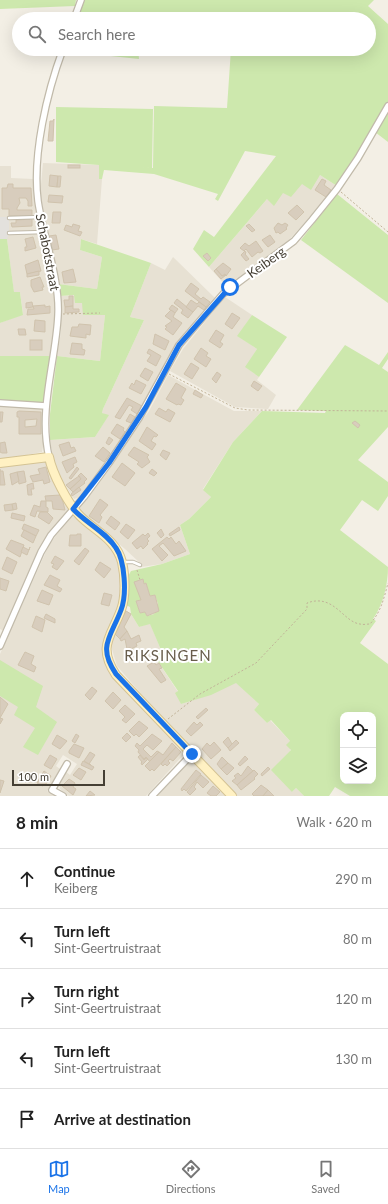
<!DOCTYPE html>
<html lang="en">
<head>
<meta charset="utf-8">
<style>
	body { margin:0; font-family:Lato,sans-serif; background:#f2f2f2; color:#222 }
	.controls { position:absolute; right:12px; bottom:12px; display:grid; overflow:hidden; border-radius:8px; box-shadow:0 4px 16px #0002 }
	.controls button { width:36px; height:36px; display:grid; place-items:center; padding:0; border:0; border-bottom:1px solid #e0e0e0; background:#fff; color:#222; font:20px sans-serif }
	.scale { position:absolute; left:12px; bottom:10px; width:93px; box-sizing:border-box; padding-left:4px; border:2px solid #453f34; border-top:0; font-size:11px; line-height:14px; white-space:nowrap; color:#453f34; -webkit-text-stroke:3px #fff; paint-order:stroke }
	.stop { position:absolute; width:12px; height:12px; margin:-9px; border:3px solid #1a73e8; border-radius:50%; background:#fff }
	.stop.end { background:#1a73e8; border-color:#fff; box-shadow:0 1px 4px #0008 }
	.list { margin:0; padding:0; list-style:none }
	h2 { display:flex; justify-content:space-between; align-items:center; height:52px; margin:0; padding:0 16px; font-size:17px }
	h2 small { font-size:13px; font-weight:400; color:#767676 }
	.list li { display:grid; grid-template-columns:26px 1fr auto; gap:12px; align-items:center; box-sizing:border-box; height:60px; padding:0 16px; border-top:1px solid #e0e0e0 }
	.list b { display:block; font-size:15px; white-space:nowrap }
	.list p { margin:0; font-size:13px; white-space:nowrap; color:#767676 }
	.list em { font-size:13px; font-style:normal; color:#767676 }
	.icon { flex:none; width:22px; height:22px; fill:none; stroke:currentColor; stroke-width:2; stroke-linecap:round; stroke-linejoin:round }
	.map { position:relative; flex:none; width:388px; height:796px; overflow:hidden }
	.search { position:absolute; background:#fff; box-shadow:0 4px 16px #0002; left:12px; right:12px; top:12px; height:44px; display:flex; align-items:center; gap:10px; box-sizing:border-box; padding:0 14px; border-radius:22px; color:#767676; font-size:15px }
	.sheet { height:352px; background:#fff }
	nav { display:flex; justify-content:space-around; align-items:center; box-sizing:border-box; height:56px; border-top:1px solid #e0e0e0; background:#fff; font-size:11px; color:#767676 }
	nav a { display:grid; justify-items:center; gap:2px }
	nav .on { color:#1a73e8 }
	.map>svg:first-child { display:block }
	.residential { fill:#e7e1d3 }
	.green { fill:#cde8ad; fill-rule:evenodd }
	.parking { fill:#e3e1dd }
	.building { fill:#d8cdbd; stroke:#d0c3ad; fill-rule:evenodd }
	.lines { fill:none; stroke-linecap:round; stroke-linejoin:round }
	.lane-casing { stroke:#c1baaa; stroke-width:4.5 }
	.street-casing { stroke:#c1baaa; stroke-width:8 }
	.secondary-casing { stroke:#d4c394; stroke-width:10 }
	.path { stroke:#c1b398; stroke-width:1; stroke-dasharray:2 2; stroke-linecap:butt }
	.lane { stroke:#fff; stroke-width:2.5 }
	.street { stroke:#fff; stroke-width:5.5 }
	.secondary { stroke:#fff1c3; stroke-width:8 }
	.route { stroke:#1a73e8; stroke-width:5 }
	.labels { text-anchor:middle; stroke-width:4; stroke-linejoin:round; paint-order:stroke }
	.street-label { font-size:13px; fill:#453f34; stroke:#fff }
	.quarter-label { font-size:15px; letter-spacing:1px; fill:#685d4b; stroke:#fff }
</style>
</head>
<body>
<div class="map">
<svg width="388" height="796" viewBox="0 0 388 796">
	<rect width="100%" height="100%" fill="#f3efe5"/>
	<g class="residential">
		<polygon points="43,163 99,165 99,178 102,179 97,244 81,239 80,250 102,257 97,289 58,284 40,195"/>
		<polygon points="0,166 11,166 11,178 33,179 35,206 55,296 56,309 50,356 0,356 0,323 23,314 20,292 14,293 7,239 0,239"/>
		<polygon points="320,175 337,186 316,211 285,244 226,286 209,267 267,199"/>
		<polygon points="173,257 215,298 178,343 133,425 80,497 74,499 61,478 53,461 50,440 95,437 108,416 102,413 103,409 144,320 130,317 151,263 165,270"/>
		<polygon points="75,295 82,303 105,315 100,361 57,356 61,332 60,296"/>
		<polygon points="225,297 252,315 238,336 257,349 246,367 259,377 257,380 276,395 268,409 235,407 170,371 183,349"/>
		<polygon points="168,375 234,411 262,411 233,442 203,489 211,497 189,519 180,525 190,554 162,564 141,567 140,563 125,549 84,516 78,508 149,411"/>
		<polygon points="0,406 41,409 44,412 44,442 42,452 0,460"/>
		<polygon points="44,460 48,463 68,505 69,513 40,550 4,631 0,629 0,467"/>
		<polygon points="73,516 102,538 116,554 120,568 120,603 103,651 107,667 116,680 186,752 146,796 69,796 60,789 59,785 66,772 70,775 77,764 63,755 56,766 60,769 47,791 55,796 0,796 0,654 49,545 69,518"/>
		<polygon points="125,610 131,614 139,627 150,623 161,650 155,657 178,692 181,704 211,694 236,682 259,704 254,710 267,723 270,720 290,741 292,792 296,788 304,796 237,796 149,703 117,666 111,646 112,635"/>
		<polygon points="192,759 227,796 156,796 164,789"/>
	</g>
	<g class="green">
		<polygon points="0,0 76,0 75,6 0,9"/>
		<polygon points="84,0 374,0 368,6 388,24 388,103 350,167 337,186 320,175 311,190 302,184 291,197 283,193 274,206 267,199 209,267 193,249 204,230 214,237 276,156 245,151 218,201 215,199 218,194 154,174 104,170 102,179 99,179 99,165 56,162 56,107 153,109 152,168 133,167 153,168 154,106 227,108 231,49 369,49 369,19 76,19"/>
		<polygon points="65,49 138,49 139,59 64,51"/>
		<polygon points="388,111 388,142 375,132"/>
		<polygon points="337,194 388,235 388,303 301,240"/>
		<polygon points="0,239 7,239 14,292 20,292 23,315 0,323"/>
		<polygon points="81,239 151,263 130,317 144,320 103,409 102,413 109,415 95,437 50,440 50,414 57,356 100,361 105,315 83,315 82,303 75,303 74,295 60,296 58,284 97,289 102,257 80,250"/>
		<polygon points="252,315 287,337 259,377 245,367 257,349 237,336"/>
		<path d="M345,345l34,20 9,-13v7l-6,9 6,4v55l-30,33 30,22v14l-10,15 -16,-11 -22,30 48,37c0,17 -5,38 -15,52l3,2 -16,22 28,21v132h-38l-15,-9 -6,9h-25l-8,-8 -4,4 -21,-22 20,-20 -5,-5 4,-4 -19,-21 -4,3 -13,-13 5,-6 -23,-21 -25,12 -30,9 -6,-11 3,-2 -23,-34 6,-7 -11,-26 -11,3 -8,-13 -1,-7 -4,-2v-25l5,-9 31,-7 28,-10 -10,-29 9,-6 22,-22 -8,-7 30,-48 29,-31 63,2 1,-2 -29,-1zM143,579l1,5 2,-1 4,13 5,-1 3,9 -4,10 -7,2 -2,-4 -5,1 -4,-12 5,-1 -3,-20zM343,715h30v66h-30z"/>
		<polygon points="0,356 50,356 45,400 41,403 0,400"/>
		<polygon points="0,660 43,686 36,707 57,722 38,755 23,747 35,728 14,715 18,707 0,696"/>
	</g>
	<polygon class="parking" points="0,217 9,217 9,233 7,239 0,239"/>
	<g class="building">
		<polygon points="54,119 53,141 48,141 50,121 53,121"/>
		<rect x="68" y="165" width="12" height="3"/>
		<polygon points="50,175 58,176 57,187 49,186"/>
		<polygon points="58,176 61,176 60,187 57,187"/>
		<polygon points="322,179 326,181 324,185 331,190 326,197 315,190"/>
		<polygon points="8,184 13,184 13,188 31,188 32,206 28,206 28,201 26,198 19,198 20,203 17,208 17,210 32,210 32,216 9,216 9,209 2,209 2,188 7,188"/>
		<polygon points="49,195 63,196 62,203 48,202"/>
		<polygon points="297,205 304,212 296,220 288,213"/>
		<polygon points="53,212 61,212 60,223 52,223"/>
		<polygon points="32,219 32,226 12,227 11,223 16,223 16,220"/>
		<polygon points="278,223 282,225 285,223 288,225 286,228 287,229 280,234 278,232 276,233 274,228"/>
		<polygon points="73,224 80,226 78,231 82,232 80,236 64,230 66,225 72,227"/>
		<polygon points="249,224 255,230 252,232 246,226"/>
		<polygon points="56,235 59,249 52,250 49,236"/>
		<polygon points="270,235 275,242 268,247 262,240"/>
		<polygon points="33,237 36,248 25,251 25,247 27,247 25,239"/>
		<polygon points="256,241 263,251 260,253 258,252 252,257 246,249 244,251 240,248 245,243 249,246"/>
		<polygon points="245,251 246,253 245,254 249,259 246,261 241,255"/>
		<polygon points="207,253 211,258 208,261 203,256"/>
		<polygon points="38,260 41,271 27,274 25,265"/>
		<polygon points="223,263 231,269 226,276 225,274 222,276 216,269"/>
		<polygon points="73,269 76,282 64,283 62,272"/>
		<polygon points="216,269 222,276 226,275 221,279 214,271"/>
		<polygon points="39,271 39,275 27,277 27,274"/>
		<polygon points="40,277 44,287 42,287 43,290 34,292 31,286 31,280"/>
		<polygon points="191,283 199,289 195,294 201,299 203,297 210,302 206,307 185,291"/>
		<polygon points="69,296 73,296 73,306 65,307 64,300 69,300"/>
		<polygon points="177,299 193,312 188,318 181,313 183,310 174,303"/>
		<polygon points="191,300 197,304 199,302 206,307 204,310 198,306 193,312 186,307"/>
		<polygon points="32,302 33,307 26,308 26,303"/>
		<polygon points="45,305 45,307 50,306 50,313 27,315 28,309 34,309 33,306"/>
		<polygon points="172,305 178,309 175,313 169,309"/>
		<polygon points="73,306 73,309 79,309 79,312 65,313 65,307"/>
		<polygon points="171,310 175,313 173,317 182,323 173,335 165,329 167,327 165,326 172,321 165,316"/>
		<polygon points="232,313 240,318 232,329 225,324"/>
		<polygon points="35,320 45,321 45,332 34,331"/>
		<polygon points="79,324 91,325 90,335 86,334 86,338 70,336 72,327 78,327"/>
		<polygon points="18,329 25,329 26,335 19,335"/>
		<polygon points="216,330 224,335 220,342 223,344 220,348 209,341"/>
		<polygon points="155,334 169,341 165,350 153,344"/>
		<rect x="30" y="340" width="12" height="10"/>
		<polygon points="72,343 82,344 82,349 85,350 84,355 70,354"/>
		<polygon points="201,348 208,353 206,356 211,359 206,367 194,359"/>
		<polygon points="149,349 161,356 156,366 147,361 151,355 147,353"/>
		<polygon points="191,363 199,368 192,379 184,374"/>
		<polygon points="145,368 153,372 148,381 140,376"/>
		<polygon points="217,372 221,375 216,383 212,379"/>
		<polygon points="136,380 146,385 141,394 129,388 132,383 134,385"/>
		<polygon points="254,381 262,386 258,391 251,386"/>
		<polygon points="176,383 186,389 181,398 184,400 181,405 178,404 177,405 166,399"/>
		<polygon points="195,390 203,395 201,398 193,394"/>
		<polygon points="127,398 142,406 137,414 131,410 133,407 129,405 120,419 115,417"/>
		<polygon points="159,408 166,412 168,409 175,413 170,422 155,414"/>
		<path d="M19,411l22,1v22h-22v-17h-2v-5zM37,419l-1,7 -11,1v-7z"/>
		<polygon points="0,412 3,412 2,422 0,422"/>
		<polygon points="130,414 135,417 131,423 126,421"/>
		<polygon points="355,421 360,425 358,428 352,423"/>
		<polygon points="117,424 124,428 123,430 125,432 120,439 111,433"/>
		<polygon points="147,427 158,435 156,437 154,436 151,441 156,444 152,450 139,441"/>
		<polygon points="109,437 113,440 109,445 106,443"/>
		<polygon points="5,442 7,453 2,453 0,452 0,443"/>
		<polygon points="69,442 71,448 74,447 76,451 63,456 59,445"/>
		<polygon points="103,447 110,453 104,462 95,456"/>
		<polygon points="134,447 149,455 147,457 150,462 142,468 137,464 139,462 128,455"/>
		<polygon points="163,450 170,453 166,460 160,455"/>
		<polygon points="75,457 77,462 73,464 74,467 67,473 62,462"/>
		<polygon points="122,463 135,473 125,486 112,477"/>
		<polygon points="46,467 50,482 44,484 43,480 33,482 30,476 40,474 38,469"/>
		<polygon points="77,467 79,469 71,479 69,478"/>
		<polygon points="0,469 0,471 3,471 5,485 0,485"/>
		<polygon points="152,469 157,473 154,476 149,473"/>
		<polygon points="24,471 26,482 19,484 17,472"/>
		<polygon points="17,472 19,481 12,485 10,474"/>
		<polygon points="81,473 87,479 84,482 85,483 73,492 70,489 81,479 78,476"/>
		<polygon points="79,476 81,479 70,489 66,485"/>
		<polygon points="33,483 34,489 31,489 32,495 28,495 27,485"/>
		<polygon points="79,487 81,490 72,496 71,494"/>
		<polygon points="60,495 63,502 65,510 53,509 52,501 46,501 45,496"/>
		<polygon points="100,499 108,505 100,515 102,517 99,523 89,516"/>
		<polygon points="41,501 46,501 46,507 48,508 48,512 37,511 35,517 30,515 34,505 40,507"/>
		<polygon points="16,503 17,509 13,510 12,504"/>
		<polygon points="12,504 13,510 5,511 4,505"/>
		<polygon points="40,512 47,512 53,518 49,524 38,517"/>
		<polygon points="12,513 25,516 24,521 11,518"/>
		<polygon points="111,516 120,523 115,530 106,523"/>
		<polygon points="24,524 39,530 36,536 22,529"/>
		<polygon points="126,524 135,530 128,539 120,532"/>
		<polygon points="179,527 180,530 170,536 169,534"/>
		<polygon points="161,529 164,535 161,538 157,533"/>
		<polygon points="24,530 36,536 33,543 21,536"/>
		<polygon points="148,533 150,536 147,539 149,541 147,543 148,544 143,549 141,546 137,549 132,543 143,534 145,536"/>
		<polygon points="77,534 81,534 81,546 69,546 70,535 77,535"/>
		<polygon points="167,537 169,539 171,537 176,544 179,541 186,551 174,556 163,543 159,546 168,555 162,561 152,549"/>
		<polygon points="11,540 24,545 20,557 6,549"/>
		<polygon points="23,547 29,550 30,547 27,555 21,552"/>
		<polygon points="85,548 89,551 79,565 74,561"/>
		<polygon points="55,556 64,561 57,570 52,567 54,564 51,563"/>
		<polygon points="7,557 17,562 12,574 2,569"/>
		<polygon points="100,562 111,569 104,578 95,570"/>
		<polygon points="50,575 60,580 57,586 62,589 60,592 44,585"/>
		<polygon points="0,578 9,581 6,591 0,589"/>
		<polygon points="143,579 144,584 146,583 150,596 155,595 159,611 147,616 145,612 140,613 136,601 141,600 134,582"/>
		<polygon points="42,590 53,595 49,605 37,601"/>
		<polygon points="104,593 112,595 109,606 101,604"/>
		<polygon points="126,611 131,614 124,627 127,631 120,639 114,633"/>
		<polygon points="46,614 55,619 55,623 44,618"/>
		<polygon points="36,616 45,620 42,632 32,627"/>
		<polygon points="127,631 131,639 139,635 141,641 136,643 137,646 131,649 130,647 127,649 125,639 121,641 120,639"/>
		<polygon points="25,652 34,656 31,664 36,667 34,672 18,665"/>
		<polygon points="154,662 156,665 159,663 162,668 159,669 166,680 161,683 147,666"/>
		<polygon points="92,687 97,691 90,700 85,695"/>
		<polygon points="113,692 121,700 113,709 105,701"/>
		<polygon points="0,697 8,704 0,718 3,719 0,724"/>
		<polygon points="125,705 135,714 126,723 122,720 125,717 119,711"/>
		<polygon points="206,708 208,710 198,719 196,717"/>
		<polygon points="139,721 148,728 139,737 136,734 134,736 129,731"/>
		<polygon points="194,722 197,725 200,722 203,725 191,736 186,731"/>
		<polygon points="127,733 131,737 126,742 122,738"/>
		<polygon points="76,734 79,736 75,743 72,741"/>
		<polygon points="152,734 162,741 153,750 147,745 143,749 151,757 157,751 159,752 150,762 146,757 144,759 138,752 139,750 135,746 137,743 140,746"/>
		<polygon points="57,735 67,741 60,749 52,744"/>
		<polygon points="228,737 232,744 228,748 223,742"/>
		<polygon points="236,740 239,743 230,751 228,748"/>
		<polygon points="214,742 221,750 211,759 202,749 207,743 210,746"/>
		<polygon points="172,743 176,747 154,771 152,769 150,771 145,766 159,752 163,755"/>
		<polygon points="74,744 84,748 79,758 69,753 69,751"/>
		<polygon points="176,747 181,752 173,761 170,759 168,761 170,763 167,766 165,764 163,766 161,764"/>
		<polygon points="90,752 95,755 89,764 91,765 84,761"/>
		<polygon points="50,755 57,759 51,769 44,765"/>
		<polygon points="140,755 144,760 146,758 148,759 142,765 141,763 142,762 138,757"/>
		<polygon points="245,756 248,759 240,766 238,764"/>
		<polygon points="222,757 228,763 221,769 217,764"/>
		<polygon points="83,761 94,767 92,770 81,765"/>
		<polygon points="228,763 234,768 227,775 221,769"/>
		<polygon points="248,766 253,771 237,785 232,781 236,778 234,776 238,773 241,776"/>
		<polygon points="268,767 270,769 262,776 261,774"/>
		<polygon points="79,768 86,772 81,780 73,775"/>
		<polygon points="196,770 201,774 186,791 184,789 182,791 181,789"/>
		<polygon points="254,770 258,774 254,778 255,779 241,790 237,785"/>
		<polygon points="44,771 51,776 46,784 45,784 43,786 37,783"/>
		<polygon points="201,775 209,782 203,788 197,782 194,787 196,789 190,795 187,792"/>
		<polygon points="69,779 75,783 73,787 76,789 73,795 62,786"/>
		<polygon points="0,780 4,781 0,793"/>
		<polygon points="261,785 268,790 263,796 254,796 252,794"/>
		<polygon points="213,786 220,792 216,796 211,796 207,793"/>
		<polygon points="268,790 274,796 263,796"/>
		<polygon points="90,791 95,795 86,796"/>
	</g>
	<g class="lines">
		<defs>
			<g id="lane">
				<polyline points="9,218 41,217"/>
				<polyline points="9,233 44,232"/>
				<polyline points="123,562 133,562 140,565"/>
			</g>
			<g id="street">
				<polyline points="74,19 81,0"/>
				<polyline points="0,403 46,406"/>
				<path d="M49,457c-11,-47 7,-96 9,-142 2,-36 -15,-79 -20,-114 -6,-46 9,-109 25,-152"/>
				<polyline points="0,646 41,552 51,535 84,497 109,463 139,418 179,345 223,294 294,241 312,220 337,189 358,158 388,106"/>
				<polyline points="63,796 52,790 67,764"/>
				<polyline points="152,796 192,754"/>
			</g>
			<path id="secondary" d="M0,463l49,-6c3,16 19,47 31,59 15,15 36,23 42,46 3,13 4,35 -1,48 -10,27 -24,36 -5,65l116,121"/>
		</defs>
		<use href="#lane" class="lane-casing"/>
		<use href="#street" class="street-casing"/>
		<use href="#secondary" class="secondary-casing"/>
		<g class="path">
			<polyline points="341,192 388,232"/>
			<polyline points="63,314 100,313"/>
			<polyline points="169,374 235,408 248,410 388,411"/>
			<polyline points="137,570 140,580"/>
			<path d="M168,719l32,-25 56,-31 51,-54v-6c27,-10 36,19 53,21 3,1 7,0 10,0 11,-12 14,-26 18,-41"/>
		</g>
		<use href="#lane" class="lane"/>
		<use href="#street" class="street"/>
		<use href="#secondary" class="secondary"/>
	</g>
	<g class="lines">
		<path class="route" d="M192,754l-76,-80c-19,-28 -5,-37 5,-64 6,-15 4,-49 -5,-62 -10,-16 -30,-25 -43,-39l36,-46 37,-56 33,-62 51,-58"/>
	</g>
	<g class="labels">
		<g class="street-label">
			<text transform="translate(48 252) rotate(79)" y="5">Schabotstraat</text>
			<text transform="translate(266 262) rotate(-36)" y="5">Keiberg</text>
		</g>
		<g class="quarter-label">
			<text x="168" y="661">RIKSINGEN</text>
		</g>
	</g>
</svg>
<div class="controls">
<button><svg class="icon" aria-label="locate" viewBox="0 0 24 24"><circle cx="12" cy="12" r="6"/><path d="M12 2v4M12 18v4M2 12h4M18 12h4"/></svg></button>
<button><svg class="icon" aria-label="layers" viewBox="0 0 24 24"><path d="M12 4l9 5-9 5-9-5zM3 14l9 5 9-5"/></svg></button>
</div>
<div class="scale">100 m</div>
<div class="stop" style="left:230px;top:287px"></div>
<div class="stop end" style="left:192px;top:754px"></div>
<div class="search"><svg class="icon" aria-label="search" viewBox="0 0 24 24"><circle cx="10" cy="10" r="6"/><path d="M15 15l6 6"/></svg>Search here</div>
</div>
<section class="sheet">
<h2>8 min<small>Walk · 620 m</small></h2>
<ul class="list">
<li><svg class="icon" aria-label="ahead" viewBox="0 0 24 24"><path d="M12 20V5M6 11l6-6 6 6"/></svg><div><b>Continue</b><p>Keiberg</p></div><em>290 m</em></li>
<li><svg class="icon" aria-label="left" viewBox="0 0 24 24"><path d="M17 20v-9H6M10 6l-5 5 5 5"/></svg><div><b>Turn left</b><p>Sint-Geertruistraat</p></div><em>80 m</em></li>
<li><svg class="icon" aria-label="right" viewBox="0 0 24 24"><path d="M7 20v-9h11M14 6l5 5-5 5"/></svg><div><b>Turn right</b><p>Sint-Geertruistraat</p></div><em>120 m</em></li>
<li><svg class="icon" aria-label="left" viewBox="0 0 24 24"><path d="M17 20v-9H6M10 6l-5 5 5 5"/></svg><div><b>Turn left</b><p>Sint-Geertruistraat</p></div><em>130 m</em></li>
<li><svg class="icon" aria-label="arrive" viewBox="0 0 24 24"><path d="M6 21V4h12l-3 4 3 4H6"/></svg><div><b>Arrive at destination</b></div></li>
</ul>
</section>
<nav>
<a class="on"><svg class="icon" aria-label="map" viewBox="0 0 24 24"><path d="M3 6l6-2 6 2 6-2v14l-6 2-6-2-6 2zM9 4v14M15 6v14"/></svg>Map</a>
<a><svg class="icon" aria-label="directions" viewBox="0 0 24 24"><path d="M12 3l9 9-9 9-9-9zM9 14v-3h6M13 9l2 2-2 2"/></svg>Directions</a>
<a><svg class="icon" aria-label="saved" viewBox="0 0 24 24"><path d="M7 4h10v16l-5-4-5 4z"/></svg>Saved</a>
</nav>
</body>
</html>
